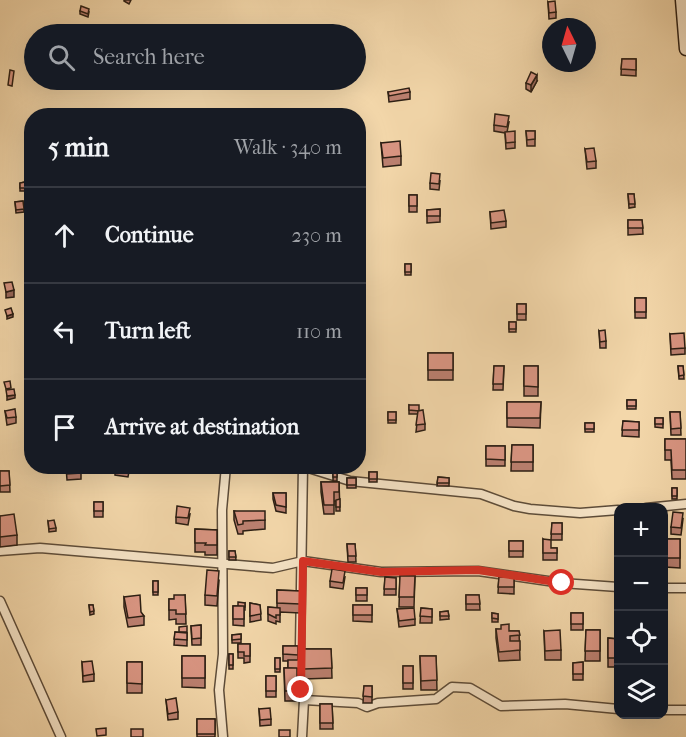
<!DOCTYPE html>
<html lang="en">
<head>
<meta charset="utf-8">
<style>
	body { margin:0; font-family:"IM FELL French Canon",serif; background:#20242c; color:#f1f3f6 }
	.controls { position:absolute; right:18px; bottom:18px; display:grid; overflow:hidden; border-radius:12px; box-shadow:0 6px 24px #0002 }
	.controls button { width:54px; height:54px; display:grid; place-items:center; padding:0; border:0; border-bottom:2px solid #363941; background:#171b24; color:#f1f3f6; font:30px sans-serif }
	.compass { position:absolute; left:542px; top:18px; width:54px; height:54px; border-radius:50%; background:#171b24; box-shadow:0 6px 24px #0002; rotate:355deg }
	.stop { position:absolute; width:18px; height:18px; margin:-14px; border:4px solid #d93025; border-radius:50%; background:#fff }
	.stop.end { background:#d93025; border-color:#fff; box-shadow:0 2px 6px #0008 }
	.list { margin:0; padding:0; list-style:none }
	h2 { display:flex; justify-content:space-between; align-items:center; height:78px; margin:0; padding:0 24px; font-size:26px }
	h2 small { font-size:20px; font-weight:400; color:#9ea1a6 }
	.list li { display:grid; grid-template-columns:39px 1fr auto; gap:18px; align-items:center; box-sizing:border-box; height:96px; padding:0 24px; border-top:2px solid #363941 }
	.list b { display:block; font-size:22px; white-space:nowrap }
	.list em { font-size:20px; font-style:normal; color:#9ea1a6 }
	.icon { flex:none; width:33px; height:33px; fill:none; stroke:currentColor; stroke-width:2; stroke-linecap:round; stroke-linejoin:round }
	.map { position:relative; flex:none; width:686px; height:737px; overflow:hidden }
	.search { position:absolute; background:#171b24; box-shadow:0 6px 24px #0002; left:24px; top:24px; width:342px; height:66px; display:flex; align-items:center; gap:15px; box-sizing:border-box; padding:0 21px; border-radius:33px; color:#9ea1a6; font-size:22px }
	.panel { position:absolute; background:#171b24; box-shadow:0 6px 24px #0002; left:24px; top:108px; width:342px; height:366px; border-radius:24px }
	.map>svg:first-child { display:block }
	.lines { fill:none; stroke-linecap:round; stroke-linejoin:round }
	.street-casing { stroke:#5d4c39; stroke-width:11 }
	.secondary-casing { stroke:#2b1e13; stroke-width:15 }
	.street { stroke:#f7e5c8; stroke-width:8 }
	.secondary { stroke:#f7e5c8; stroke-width:12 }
	.wall { fill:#bb8070; stroke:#2b1e13; stroke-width:1.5 }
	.shaded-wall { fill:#98685b; stroke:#2b1e13; stroke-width:1.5 }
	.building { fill:#d99582; stroke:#2b1e13; stroke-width:1.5 }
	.route { stroke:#d93025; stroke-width:8 }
</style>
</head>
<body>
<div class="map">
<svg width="686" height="737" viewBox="0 0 686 737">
	<rect width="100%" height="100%" fill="#f3d7aa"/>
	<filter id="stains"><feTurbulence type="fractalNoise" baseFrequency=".00333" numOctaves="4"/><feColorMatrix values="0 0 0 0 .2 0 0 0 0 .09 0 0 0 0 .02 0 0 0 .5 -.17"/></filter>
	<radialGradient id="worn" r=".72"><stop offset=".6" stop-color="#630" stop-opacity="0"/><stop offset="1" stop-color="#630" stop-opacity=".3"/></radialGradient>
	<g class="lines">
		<defs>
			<g id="street">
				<polyline points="302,466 350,481 481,494 514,506 530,509 580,513 618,510"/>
				<polyline points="646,508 686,504"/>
				<polyline points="0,551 40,548 273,568 303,561 381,572 478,571 562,583 618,587"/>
				<polyline points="664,588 686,588"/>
				<polyline points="0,601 61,737"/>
				<polyline points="304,700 358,703 367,707 378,703 436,699 452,687 470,688 501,706 565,704 618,709"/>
				<polyline points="664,710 686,710"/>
				<polyline points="223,737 219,690 223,654 222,510 226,466"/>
				<polyline points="302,737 304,700 301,690 300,647 303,466"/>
			</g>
			<polyline id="secondary" points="682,0 686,49"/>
		</defs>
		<use href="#street" class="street-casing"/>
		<use href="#secondary" class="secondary-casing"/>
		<use href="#street" class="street"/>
		<use href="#secondary" class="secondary"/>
	</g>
	<g class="wall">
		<polygon points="124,0 131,0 129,4 124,1"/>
		<polygon points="548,2 556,12 556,18 549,19"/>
		<polygon points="80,11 89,12 88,17 80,14"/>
		<polygon points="622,59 636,59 636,76 621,75"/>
		<polygon points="136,80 153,80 150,88 136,83"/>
		<polygon points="537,81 531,92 526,89 526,83"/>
		<polygon points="388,92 410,92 410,99 389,102"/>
		<polygon points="509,122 507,132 515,142 515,148 506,149 505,133 494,131 494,125"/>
		<polygon points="526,131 535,131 535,146 527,146"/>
		<polygon points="381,143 401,156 401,165 383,167"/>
		<polygon points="585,149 596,161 596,168 587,169"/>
		<polygon points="359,155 364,155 365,166 360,167"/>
		<polygon points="440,181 439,190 430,189 430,183"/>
		<polygon points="25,182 26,191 20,191 20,183"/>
		<polygon points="628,194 634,194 635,207 629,208"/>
		<rect x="409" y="195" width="8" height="17"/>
		<polygon points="23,201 24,212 16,213 15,202"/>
		<polygon points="440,209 440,222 427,223 427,210"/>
		<polygon points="490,212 506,221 506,227 491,229"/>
		<polygon points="628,220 642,220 643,234 628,235"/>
		<rect x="405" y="264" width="6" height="11"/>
		<rect x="635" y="298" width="11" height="20"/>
		<rect x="517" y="304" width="9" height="16"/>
		<rect x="509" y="322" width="7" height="10"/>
		<polygon points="599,331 606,341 606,348 600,348"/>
		<polygon points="670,334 685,348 685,354 671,355"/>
		<rect x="428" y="353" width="25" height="27"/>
		<polygon points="494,366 504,366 503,390 493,390"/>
		<rect x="524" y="366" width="14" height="30"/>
		<polygon points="678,366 683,366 684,379 679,379"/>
		<rect x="627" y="400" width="9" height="9"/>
		<polygon points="507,402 541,402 540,428 507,427"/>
		<polygon points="409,405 419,411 425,424 425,430 416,432 418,414 409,414"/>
		<polygon points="5,411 16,417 16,423 7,425"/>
		<rect x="388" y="412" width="8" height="11"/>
		<polygon points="670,412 680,412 681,435 671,435"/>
		<polygon points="655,418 663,418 663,428 655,427"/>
		<polygon points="623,421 639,422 639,437 622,436"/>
		<rect x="585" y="423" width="9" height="9"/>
		<polygon points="665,439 686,439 686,479 672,479 671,460 665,460"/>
		<polygon points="512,445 533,445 533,471 511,471"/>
		<rect x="486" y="446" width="19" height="20"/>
		<polygon points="81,466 81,479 67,480 66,467"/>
		<polygon points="115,466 130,466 128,477 115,475"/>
		<polygon points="0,471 9,471 10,492 0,492"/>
		<rect x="333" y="471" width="4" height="10"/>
		<rect x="369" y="472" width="8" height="10"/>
		<polygon points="438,477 449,478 449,486 437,486"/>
		<rect x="347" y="478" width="9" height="10"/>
		<polygon points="321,482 339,482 340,511 336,511 336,501 334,501 334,514 324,514 321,492"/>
		<rect x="672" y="488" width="5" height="11"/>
		<polygon points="273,493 286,493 286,513 276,511 273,499"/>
		<rect x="94" y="502" width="9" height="15"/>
		<polygon points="234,511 265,520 265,529 243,531 243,534 238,534 234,520"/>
		<polygon points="190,514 188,525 176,523 176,517"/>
		<polygon points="0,516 17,535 17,545 0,547"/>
		<polygon points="683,519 681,535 671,534 671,527"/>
		<polygon points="48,521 56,528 56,531 49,532"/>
		<polygon points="552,523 562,523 562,540 551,540"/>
		<polygon points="195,529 217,530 217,555 205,555 205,552 195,552"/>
		<polygon points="543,539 551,548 557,548 557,560 543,560"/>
		<polygon points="665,539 680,539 680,568 665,567"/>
		<rect x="509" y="541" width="14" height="16"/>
		<polygon points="347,544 355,544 356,562 348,562"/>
		<polygon points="229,551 235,551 236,560 229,560"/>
		<polygon points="400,576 415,576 414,607 399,607"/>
		<polygon points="345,577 343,589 330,587 330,581"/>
		<polygon points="385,577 396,578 396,595 384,595"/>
		<polygon points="499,577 514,577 514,594 498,593"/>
		<rect x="153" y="581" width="5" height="14"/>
		<polygon points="219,581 217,606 205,605 205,595"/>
		<rect x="356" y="588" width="11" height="13"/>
		<polygon points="277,590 300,591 300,613 280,612 280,622 276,621 276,624 268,621 268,607 277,608"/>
		<polygon points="185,595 186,624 176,624 176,619 169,620 169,599 174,599"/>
		<polygon points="466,595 479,595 480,610 466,610"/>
		<polygon points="124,597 144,616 144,625 128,627 124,607"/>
		<polygon points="245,603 245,610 244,610 244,626 233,625 233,606 238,606"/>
		<polygon points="250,603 260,605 261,620 250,622"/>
		<polygon points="89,605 93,605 94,614 90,615"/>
		<polygon points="353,605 372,605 372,622 353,621"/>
		<polygon points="421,608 432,609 432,623 420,623"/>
		<polygon points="397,609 415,619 415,625 399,627"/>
		<polygon points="448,611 449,619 440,620 440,612"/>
		<polygon points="492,613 498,614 498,622 492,622"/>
		<rect x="571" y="613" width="12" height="17"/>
		<polygon points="201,625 201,645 192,645 191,626"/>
		<polygon points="496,629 509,631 519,631 520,660 499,661 496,638"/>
		<polygon points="586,630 600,630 600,661 585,661"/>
		<polygon points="544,631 561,650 561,660 545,660"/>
		<polygon points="175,632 187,633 187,646 174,645"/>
		<polygon points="241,634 241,643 232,643 232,635"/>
		<polygon points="608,638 618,639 618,667 608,667"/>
		<polygon points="238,644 250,644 250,662 244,663 244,658 238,658"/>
		<polygon points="283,646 298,646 298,660 299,660 299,675 297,675 297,701 285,701 284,668 288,668 288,661 283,661"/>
		<polygon points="304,649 331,649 332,678 304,679"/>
		<rect x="229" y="654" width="4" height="15"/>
		<polygon points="182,656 205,656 205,688 182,687"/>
		<polygon points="420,656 436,656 437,690 421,690"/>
		<rect x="275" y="658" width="5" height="14"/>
		<polygon points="82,662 94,674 94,681 83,682"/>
		<rect x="127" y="662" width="15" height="31"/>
		<polygon points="583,662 583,680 573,680 573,663"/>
		<rect x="403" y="666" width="10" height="23"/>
		<rect x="266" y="676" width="10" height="21"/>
		<polygon points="364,686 372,686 372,703 363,703"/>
		<polygon points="166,700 178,712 178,719 168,720"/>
		<polygon points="320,704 332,704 333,729 320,729"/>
		<polygon points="259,709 271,719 271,725 260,726"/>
		<rect x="197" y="719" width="18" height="18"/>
	</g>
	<g class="shaded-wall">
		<polygon points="537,75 537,81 531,92 531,85"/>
		<polygon points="150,80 153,80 150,88"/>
		<polygon points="14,290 14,297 6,298 6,292"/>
		<polygon points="13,314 13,317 7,319 7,316"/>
		<polygon points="15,395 15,398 7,400 7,396"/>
	</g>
	<g class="building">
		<polygon points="555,1 556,12 549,13 548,2"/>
		<polygon points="81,6 89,9 88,14 80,11"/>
		<polygon points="622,59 636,59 636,70 621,69"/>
		<polygon points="10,70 14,71 12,86 8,85"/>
		<polygon points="531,72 537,75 531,85 526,83"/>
		<polygon points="409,88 410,92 389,96 388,92"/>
		<polygon points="495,114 509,116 507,127 494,125"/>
		<polygon points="515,131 515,142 506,143 505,132"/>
		<polygon points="526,131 535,131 535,139 527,140"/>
		<polygon points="400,141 401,156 383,158 381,143"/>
		<polygon points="594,148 596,161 587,162 585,149"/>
		<polygon points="359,155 364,155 365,163 360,163"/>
		<polygon points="431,173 440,174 439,184 430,183"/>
		<polygon points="25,182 26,188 20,188 20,183"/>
		<polygon points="628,194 634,194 635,204 629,204"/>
		<rect x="409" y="195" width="8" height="11"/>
		<polygon points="23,201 24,209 16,210 15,202"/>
		<polygon points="440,209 440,216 427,216 427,210"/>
		<polygon points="504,210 506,221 491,223 490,212"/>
		<polygon points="628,220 642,220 643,228 628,228"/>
		<rect x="405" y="264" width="6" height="8"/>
		<polygon points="12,282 14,290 6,292 4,283"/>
		<rect x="635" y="298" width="11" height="14"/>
		<rect x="517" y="304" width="9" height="10"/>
		<polygon points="11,308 13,314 7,316 5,310"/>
		<rect x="509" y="322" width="7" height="7"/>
		<polygon points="605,330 606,341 600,342 599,331"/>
		<polygon points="684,333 685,348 671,349 670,334"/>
		<rect x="428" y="353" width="25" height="17"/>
		<polygon points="494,366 504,366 503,384 493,384"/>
		<polygon points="524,366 538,366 538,387 524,386"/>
		<polygon points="678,366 683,366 684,375 679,376"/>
		<polygon points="10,381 11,388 6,389 4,382"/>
		<polygon points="14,389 15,395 7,396 6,390"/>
		<rect x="627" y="400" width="9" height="6"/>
		<polygon points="507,402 541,402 540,418 507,418"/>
		<polygon points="409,405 419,405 419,411 409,410"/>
		<polygon points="15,409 16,417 7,418 5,411"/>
		<polygon points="423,410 425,424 416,425 418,411"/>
		<rect x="388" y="412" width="8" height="8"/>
		<polygon points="670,412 680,412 681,428 671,429"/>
		<rect x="655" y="418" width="8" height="6"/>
		<polygon points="623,421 639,422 639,430 622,430"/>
		<rect x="585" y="423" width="9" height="6"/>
		<polygon points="665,439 686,439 686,470 672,470 671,450 665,450"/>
		<polygon points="512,445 533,445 533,462 511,462"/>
		<polygon points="486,446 505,446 505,460 486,459"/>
		<polygon points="67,466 81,466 81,473 67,474"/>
		<polygon points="115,466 129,466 128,471 115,468"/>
		<polygon points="0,471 9,471 10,485 0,486"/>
		<rect x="333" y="471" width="4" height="6"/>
		<rect x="369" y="472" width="8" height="7"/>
		<polygon points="438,477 449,478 449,483 437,483"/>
		<rect x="347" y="478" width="9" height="7"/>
		<polygon points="321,482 339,482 339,492 334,492 334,505 324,505"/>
		<rect x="672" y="488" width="5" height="8"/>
		<polygon points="273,493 286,493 286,507 276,505"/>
		<polygon points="340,499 340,507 336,507 336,500"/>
		<rect x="94" y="502" width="9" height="9"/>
		<polygon points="177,506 190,508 188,518 176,517"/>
		<polygon points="234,511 265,511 265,520 243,521 243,524 238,525"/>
		<polygon points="673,512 683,513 681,528 671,527"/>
		<polygon points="14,514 17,535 0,537 0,516"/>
		<polygon points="54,520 56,528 49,529 48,521"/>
		<polygon points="552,523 562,523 562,534 551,534"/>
		<polygon points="195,529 217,530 217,545 205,545 206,543 195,543"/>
		<polygon points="543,539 551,540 551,548 557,548 557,553 543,553"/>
		<rect x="665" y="539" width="15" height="19"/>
		<rect x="509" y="541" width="14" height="10"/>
		<polygon points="347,544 355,544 356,556 348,556"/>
		<polygon points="229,551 235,551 236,557 229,557"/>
		<polygon points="332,569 345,571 343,583 330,581"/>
		<polygon points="207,570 219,571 217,596 205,595"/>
		<polygon points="400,576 415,576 414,597 399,597"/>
		<polygon points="385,577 396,578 396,589 384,589"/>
		<polygon points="499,577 514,577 514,587 498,587"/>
		<rect x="153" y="581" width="5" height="11"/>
		<rect x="356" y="588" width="11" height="7"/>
		<polygon points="277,590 300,591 300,604 277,603"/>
		<polygon points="140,595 141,612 144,616 128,618 124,597"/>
		<polygon points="174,595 185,595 186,614 176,614 176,610 169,610 169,599 174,599"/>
		<polygon points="466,595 479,595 480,604 466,604"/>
		<polygon points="238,602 245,603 245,607 238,606"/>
		<polygon points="250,603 260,605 261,614 250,616"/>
		<polygon points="89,605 93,605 94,611 90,612"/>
		<rect x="353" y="605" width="19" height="10"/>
		<rect x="233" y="606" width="11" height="13"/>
		<polygon points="268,607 280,608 280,615 276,615 276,618 268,614"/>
		<polygon points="414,608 415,619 399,621 397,609"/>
		<polygon points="421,608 432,609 432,617 420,616"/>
		<polygon points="448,611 449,616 440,616 440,612"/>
		<polygon points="492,613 498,614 498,619 492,618"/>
		<rect x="571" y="613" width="12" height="11"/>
		<polygon points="509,624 509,631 519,631 520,635 510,636 510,641 520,641 520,650 499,652 496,629 501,629 501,625"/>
		<polygon points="201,625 201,638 192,639 191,626"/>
		<polygon points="187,626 187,632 179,632 179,627"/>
		<polygon points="560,630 561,650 545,651 544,631"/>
		<polygon points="586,630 600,630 600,651 585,651"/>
		<polygon points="175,632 187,633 187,640 174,639"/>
		<polygon points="241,634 241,639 232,640 232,635"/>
		<polygon points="608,638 618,639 618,658 608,658"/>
		<polygon points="238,644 250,644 250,656 244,656 244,652 238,652"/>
		<polygon points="283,646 298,646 298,655 283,654"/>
		<polygon points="304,649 331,649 332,668 304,669"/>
		<rect x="229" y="654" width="4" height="11"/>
		<rect x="182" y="656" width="23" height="22"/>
		<polygon points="420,656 436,656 437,680 421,681"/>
		<rect x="275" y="658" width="5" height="11"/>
		<polygon points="288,660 299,660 299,669 288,668"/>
		<polygon points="92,661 94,674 83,676 82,662"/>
		<polygon points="127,662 142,662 142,684 127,683"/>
		<polygon points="583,662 583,674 573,674 573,663"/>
		<rect x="403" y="666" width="10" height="17"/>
		<polygon points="284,668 297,668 297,691 285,691"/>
		<rect x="266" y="676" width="10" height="15"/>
		<polygon points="364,686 372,686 372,697 363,696"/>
		<polygon points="176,698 178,712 168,714 166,700"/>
		<polygon points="320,704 332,704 333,723 320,723"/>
		<polygon points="270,708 271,719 260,720 259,709"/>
		<rect x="197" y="719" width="18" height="15"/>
		<polygon points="106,728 106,735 97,736 96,729"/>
		<rect x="131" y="729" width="12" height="8"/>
		<rect x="279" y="730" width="11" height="7"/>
	</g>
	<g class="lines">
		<polyline class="route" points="301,690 303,561 381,572 478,570 562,583"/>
	</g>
	<rect width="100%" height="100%" filter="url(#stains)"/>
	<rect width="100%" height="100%" fill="url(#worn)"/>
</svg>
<div class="controls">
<button>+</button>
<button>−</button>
<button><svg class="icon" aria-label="locate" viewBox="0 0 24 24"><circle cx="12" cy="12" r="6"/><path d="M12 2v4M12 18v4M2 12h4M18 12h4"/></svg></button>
<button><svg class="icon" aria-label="layers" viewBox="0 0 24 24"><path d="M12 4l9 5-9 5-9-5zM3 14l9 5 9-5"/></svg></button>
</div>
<svg class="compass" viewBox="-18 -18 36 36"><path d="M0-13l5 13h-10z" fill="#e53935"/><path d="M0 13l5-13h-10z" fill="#9ea1a6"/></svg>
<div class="stop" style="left:562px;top:583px"></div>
<div class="stop end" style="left:301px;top:690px"></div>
<div class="search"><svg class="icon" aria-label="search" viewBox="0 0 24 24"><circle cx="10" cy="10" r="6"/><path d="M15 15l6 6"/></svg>Search here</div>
<section class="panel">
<h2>5 min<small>Walk · 340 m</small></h2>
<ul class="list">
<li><svg class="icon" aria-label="ahead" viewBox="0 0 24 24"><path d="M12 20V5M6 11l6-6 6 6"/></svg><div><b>Continue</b></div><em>230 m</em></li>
<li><svg class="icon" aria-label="left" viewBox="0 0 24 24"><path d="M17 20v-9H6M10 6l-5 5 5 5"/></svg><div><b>Turn left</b></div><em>110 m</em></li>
<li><svg class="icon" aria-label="arrive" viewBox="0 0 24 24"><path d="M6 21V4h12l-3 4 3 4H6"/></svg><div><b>Arrive at destination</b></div></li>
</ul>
</section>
</div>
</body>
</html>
